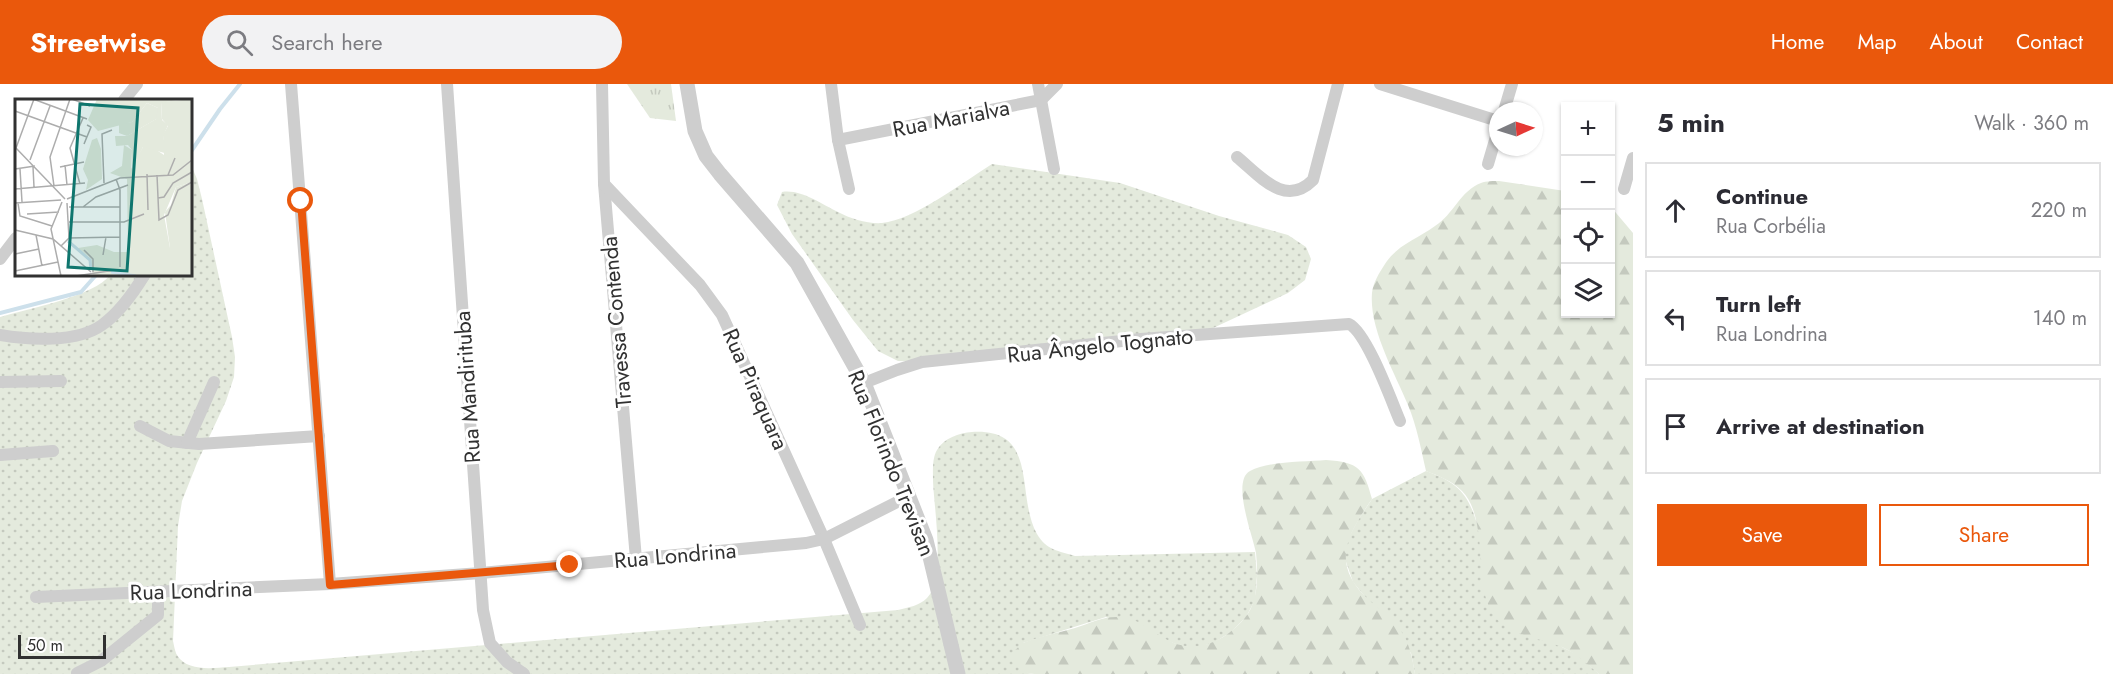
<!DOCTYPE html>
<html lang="en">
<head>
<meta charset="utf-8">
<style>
	body { margin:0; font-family:Jost,sans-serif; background:#f2f2f3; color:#2b2b33 }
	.controls { position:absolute; right:18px; top:18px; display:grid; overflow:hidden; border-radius:0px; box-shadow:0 2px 4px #0004 }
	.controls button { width:54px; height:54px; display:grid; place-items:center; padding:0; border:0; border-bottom:2px solid #e1e1e2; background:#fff; color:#2b2b33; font:30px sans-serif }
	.compass { position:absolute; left:1489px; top:18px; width:54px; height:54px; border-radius:50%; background:#fff; box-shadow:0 2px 4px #0004; rotate:86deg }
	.scale { position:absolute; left:18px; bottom:15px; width:88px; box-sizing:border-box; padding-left:6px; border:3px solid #313131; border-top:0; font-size:16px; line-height:21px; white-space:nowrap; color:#313131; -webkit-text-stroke:4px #fff; paint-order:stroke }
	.stop { position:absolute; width:18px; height:18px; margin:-14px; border:4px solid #ea580c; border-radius:50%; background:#fff }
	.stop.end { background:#ea580c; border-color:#fff; box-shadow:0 2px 6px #0008 }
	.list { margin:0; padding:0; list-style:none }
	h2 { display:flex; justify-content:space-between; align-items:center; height:78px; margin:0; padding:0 24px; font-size:26px }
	h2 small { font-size:20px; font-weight:400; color:#7c7c81 }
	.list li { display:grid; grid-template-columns:39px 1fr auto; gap:18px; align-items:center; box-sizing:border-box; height:96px; margin:0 12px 12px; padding:0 12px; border:2px solid #e1e1e2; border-radius:0px }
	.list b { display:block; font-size:22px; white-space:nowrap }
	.list p { margin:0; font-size:20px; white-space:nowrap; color:#7c7c81 }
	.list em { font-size:20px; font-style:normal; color:#7c7c81 }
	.actions { display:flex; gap:12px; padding:18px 24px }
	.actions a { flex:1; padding:14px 0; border:2px solid #ea580c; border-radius:0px; text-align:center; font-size:21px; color:#ea580c }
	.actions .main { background:#ea580c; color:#fff }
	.icon { flex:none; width:33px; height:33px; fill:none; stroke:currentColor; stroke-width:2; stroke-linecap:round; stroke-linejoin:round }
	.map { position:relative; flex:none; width:1633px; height:590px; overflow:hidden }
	header { display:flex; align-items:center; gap:36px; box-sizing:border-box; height:84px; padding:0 30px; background:#ea580c; color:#fff }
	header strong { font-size:28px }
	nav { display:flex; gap:33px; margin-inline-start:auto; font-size:21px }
	.search { width:420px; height:54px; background:#f2f2f3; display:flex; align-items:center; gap:15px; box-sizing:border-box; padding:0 21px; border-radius:33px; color:#7c7c81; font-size:22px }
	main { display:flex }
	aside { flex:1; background:#fff }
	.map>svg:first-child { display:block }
	.grass { fill:url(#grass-dots) }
	.forest { fill:url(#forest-firs) }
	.park { fill:url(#park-tufts) }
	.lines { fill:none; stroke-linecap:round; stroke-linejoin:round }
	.stream { stroke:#cde0eb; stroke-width:4 }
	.minor { stroke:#cecece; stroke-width:12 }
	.tertiary { stroke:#cecece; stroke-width:15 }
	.route { stroke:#ea580c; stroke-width:8 }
	.labels { text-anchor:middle; stroke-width:6; stroke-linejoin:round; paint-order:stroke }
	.street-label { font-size:22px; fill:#313131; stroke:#fff }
	.inset-river { fill:none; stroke:#cde0eb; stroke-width:3 }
	.inset-road { fill:none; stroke:#adadad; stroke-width:1.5 }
	.view { fill:#0f766e; fill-opacity:0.15; stroke:#0f766e; stroke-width:3 }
	.inset-edge { fill:none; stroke:#313131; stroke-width:3 }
</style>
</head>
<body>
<header>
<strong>Streetwise</strong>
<div class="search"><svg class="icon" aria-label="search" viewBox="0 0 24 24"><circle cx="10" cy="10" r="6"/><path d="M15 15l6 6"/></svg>Search here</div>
<nav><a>Home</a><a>Map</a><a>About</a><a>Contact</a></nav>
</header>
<main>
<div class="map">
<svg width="1633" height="590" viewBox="0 0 1633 590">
	<defs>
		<pattern id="grass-dots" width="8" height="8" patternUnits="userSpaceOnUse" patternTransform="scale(1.5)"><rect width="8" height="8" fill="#e4eadd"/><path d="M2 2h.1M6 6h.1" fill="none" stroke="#c4c9be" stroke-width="1.8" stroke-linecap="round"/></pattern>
		<pattern id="forest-firs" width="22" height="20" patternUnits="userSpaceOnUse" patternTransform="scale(1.5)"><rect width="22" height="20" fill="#e4eadd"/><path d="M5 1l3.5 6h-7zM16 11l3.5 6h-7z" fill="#c4c9be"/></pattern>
		<pattern id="park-tufts" width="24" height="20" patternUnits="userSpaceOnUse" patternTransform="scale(1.5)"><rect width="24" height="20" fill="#e4eadd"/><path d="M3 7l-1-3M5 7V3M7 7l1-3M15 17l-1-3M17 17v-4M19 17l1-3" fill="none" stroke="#c4c9be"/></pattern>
	</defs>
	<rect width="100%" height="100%" fill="#fff"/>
	<g class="grass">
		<path d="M992,80l128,19 99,33 69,19 18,12 5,12 -6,21 -17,13 -77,36 -278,33 -35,-1 -20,-10 -25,-31 -61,-86 -15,-29 5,-13c19,-3 39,12 56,20 13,7 30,12 44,11 32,-3 83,-42 110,-59z"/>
		<path d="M191,81l6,14 5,20 30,138 3,20 -1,20 -8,24 -29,62 -15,38 -4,25 -5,115c1,4 2,11 4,14 10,17 36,13 52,12l669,-57c11,-3 21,-4 29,-12 19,-19 7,-90 6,-117 0,-9 -1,-23 4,-31 7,-12 22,-17 35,-18 68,-4 43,63 65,102 9,16 22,17 38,22l180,-4 2,24 -2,24 -9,17 -15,15 -16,10 -18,6 -16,-2 -75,-29 -83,26 5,30 6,1h-1034v-357c27,-8 95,-21 110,-42l80,-1z"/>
		<path d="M1426,387c31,11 42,22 51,53l85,123 16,8 21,19h-184l-4,-21 -58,-71 -8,-23 1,-16 12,-23 14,-21z"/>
	</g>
	<g class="forest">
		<path d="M1499,97l66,10 1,123h44l1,-107 22,26v441h-34c-12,-10 -22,-20 -37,-27 -22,-9 -50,-11 -66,-29 -9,-10 -12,-26 -14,-39 -2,-24 -1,-70 -20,-88 -10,-10 -23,-15 -36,-20 -5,-22 -9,-44 -18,-66 -13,-32 -39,-76 -36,-112 1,-10 7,-20 13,-29 12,-19 32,-25 50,-38 18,-11 26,-36 46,-43 5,-2 13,-2 18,-2z"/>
		<path d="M1326,376c33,2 38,9 46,39 -26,38 -42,66 -2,102 12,10 25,20 33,33 7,12 10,27 12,40h-381l-6,-1 -16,-11 2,-11 9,-8c17,-7 35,-10 52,-15 15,-5 29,-12 44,-11 17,0 31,13 45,21 29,18 59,5 80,-19 15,-17 14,-44 12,-66 -3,-17 -25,-72 -6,-82 18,-10 55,-9 76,-11z"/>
	</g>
	<polygon class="park" points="627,0 671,0 676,37 650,34"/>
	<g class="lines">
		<g class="stream">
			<polyline points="190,69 220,25 240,0"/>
			<polyline points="0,229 81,208 97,190"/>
		</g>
		<g class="minor">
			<polyline points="291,0 330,500"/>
			<polyline points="447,0 483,526 490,559 507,578 524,590"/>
			<polyline points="602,0 604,100 636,475"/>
			<polyline points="831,0 838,56 849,105"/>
			<polyline points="1038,0 1054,85"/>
			<polyline points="1380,0 1498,37"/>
			<polyline points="124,16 137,0"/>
			<polyline points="1504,27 1512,0"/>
			<polyline points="838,56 1041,16 1057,0"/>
			<path d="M1237,73c23,19 48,51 76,23l25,-96"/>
			<polyline points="1488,80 1498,46"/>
			<polyline points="604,100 700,201 722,231 824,455 860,541"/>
			<polyline points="1624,105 1633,74"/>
			<polyline points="0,175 16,154"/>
			<path d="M0,251c29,5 77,8 102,-10 17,-12 32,-33 43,-51"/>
			<polyline points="0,298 61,297"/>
			<path d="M864,299l33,-13 25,-8 219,-23 208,-15c18,9 42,76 51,97"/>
			<polyline points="140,342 169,357 199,360 319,352"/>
			<polyline points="187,359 214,298"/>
			<polyline points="0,371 53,367"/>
			<polyline points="36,513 330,500 481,489 806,459 824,455 909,412"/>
			<polyline points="77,589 101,577 158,531 158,508"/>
		</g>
		<polyline class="tertiary" points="687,0 695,47 706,72 720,90 797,179 864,299 926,456 958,590"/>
	</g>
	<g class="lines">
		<polyline class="route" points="301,117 330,501 570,481"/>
	</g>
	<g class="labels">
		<g class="street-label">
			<text transform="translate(951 34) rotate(-11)" y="8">Rua Marialva</text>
			<text transform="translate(616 238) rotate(-95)" y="8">Travessa Contenda</text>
			<text transform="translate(1100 261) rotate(-6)" y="8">Rua Ângelo Tognato</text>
			<text transform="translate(467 303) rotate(-94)" y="8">Rua Mandirituba</text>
			<text transform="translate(756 305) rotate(66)" y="8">Rua Piraquara</text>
			<text transform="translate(892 379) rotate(68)" y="8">Rua Florindo Trevisan</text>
			<text transform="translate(675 471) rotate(-5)" y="8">Rua Londrina</text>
			<text transform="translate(191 506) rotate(-2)" y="8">Rua Londrina</text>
		</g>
	</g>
	<g transform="translate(15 15)">
		<rect width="177" height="177" fill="#fff"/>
		<path d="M177,0v83l-16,5 -12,28 6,33h22v28h-99l-4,-19 -11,-9 19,-3 17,7h14l-1,-73 -17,-6 12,-7 2,-21 8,5 -1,19 12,-22h9l12,8 -1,-20 5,-9 -6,-7 -1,-17zM132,4l11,5v10l-31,18 -8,-3v-9l13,-2zM82,39l4,11 1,30 -16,11 2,-10 -5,-11 9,-29z" fill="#e4eadd"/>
		<path d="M82,0h85l-21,4 1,17 6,5 -5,12 5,17 -25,-7 -11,23v-20l-4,-5 -12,1 -1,-10h12l29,-17 2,-11 -11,-5 -15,19 -34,9 -10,-11zM177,83v66h-22l-5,-36 6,-7 5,-18z" fill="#e4eadd"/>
		<path class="inset-river" d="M53,142l22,19 1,10M96,173l25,4"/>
		<path class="inset-road" d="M18,0l54,20M57,0l18,7M0,12l72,26M69,45l7,-17 -4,-2M0,48l50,52M1,49l18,-49M15,61l20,-54M50,66l2,20M18,68l1,20M45,68l24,-5M0,70l20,-3M5,70l2,33M132,75l1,36M142,76l2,45 9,-5 10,-25 14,-8M153,76l7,-17M101,80l4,11v77M89,84l-2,-49 10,-4M65,85l-10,-36 13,-30M39,87l-4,-29 20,-58M0,90l70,-6M143,99l6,-1 9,-14 19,-11M52,100l53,-21 53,-3 19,-15M0,104l46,-3M3,104l2,13 32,10M54,108h51M68,108l13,-10 32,-12M12,115l32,-2M54,123h55l20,-8M0,131l38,9 38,33M21,136l6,31M54,139l51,-1M46,147l8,-8 -2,-35M69,151l9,9v13M0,155l24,-5M88,156l3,-18M0,172l43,-9M46,177l-10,-47 11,-27M61,177l39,-6"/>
		<path class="view" d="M65,5l58,4 -11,163 -59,-4z"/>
		<rect width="177" height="177" class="inset-edge"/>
	</g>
</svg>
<div class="controls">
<button>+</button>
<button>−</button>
<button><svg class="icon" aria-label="locate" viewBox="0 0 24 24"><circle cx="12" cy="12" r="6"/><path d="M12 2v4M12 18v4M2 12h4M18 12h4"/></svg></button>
<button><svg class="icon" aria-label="layers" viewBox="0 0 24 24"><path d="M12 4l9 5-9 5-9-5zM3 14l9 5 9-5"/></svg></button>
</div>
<svg class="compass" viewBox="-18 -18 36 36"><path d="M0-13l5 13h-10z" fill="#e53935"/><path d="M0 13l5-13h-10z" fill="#7c7c81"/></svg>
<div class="scale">50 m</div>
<div class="stop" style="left:301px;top:117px"></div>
<div class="stop end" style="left:570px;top:481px"></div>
</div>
<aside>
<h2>5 min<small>Walk · 360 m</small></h2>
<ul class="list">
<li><svg class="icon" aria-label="ahead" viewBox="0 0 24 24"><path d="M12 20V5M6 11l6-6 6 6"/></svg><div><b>Continue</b><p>Rua Corbélia</p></div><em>220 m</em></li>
<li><svg class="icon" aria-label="left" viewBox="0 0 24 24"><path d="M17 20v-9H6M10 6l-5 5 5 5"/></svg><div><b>Turn left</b><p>Rua Londrina</p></div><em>140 m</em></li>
<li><svg class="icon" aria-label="arrive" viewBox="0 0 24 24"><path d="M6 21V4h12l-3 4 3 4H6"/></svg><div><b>Arrive at destination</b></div></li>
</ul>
<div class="actions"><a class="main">Save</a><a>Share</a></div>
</aside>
</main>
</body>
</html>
